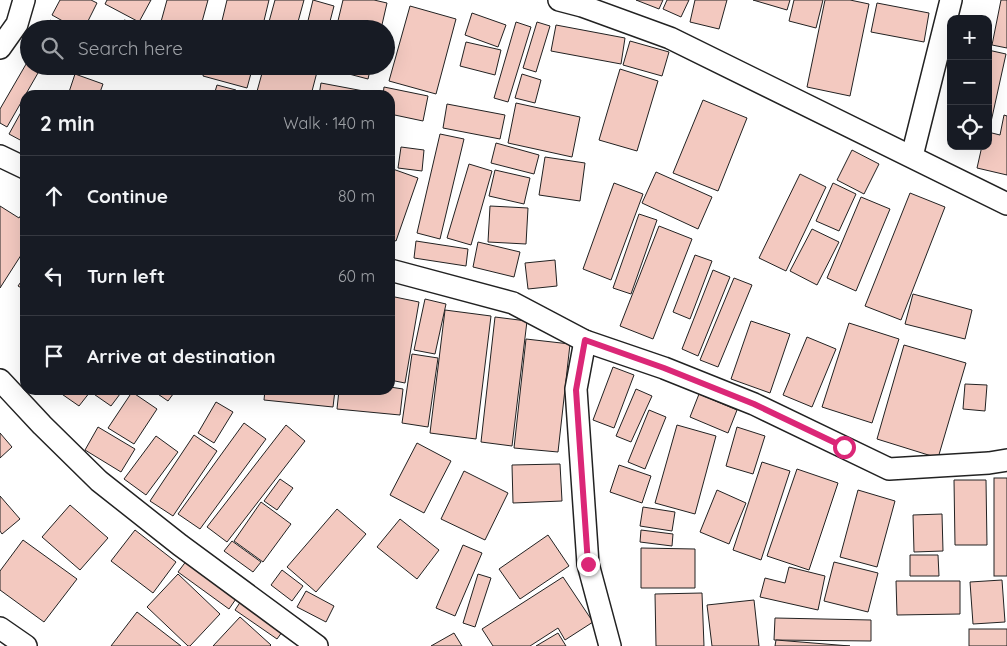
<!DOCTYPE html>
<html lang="en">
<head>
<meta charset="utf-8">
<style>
	body { margin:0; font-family:Quicksand,sans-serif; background:#242831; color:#f1f3f6 }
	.controls { position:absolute; right:15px; top:15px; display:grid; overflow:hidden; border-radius:10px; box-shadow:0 5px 20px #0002 }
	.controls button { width:45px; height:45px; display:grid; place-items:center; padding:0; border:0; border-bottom:1px solid #363941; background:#171b24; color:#f1f3f6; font:25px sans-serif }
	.stop { position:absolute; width:15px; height:15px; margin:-11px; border:4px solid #db2777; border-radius:50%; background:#fff }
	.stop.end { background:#db2777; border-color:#fff; box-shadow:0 1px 5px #0008 }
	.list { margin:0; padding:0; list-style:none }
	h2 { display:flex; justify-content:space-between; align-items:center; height:65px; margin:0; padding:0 20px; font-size:21px }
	h2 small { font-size:16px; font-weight:400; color:#9ea1a6 }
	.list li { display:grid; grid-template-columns:32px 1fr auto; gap:15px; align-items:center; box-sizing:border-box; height:80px; padding:0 20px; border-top:1px solid #363941 }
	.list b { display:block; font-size:19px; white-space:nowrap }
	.list em { font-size:16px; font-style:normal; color:#9ea1a6 }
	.icon { flex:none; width:28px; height:28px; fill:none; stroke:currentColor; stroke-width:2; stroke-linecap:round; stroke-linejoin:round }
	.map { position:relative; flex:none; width:1007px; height:646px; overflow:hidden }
	.search { position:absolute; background:#171b24; box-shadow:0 5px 20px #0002; left:20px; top:20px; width:375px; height:55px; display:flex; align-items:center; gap:12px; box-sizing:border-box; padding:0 18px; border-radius:28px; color:#9ea1a6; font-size:19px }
	.panel { position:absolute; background:#171b24; box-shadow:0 5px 20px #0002; left:20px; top:90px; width:375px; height:305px; border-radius:15px }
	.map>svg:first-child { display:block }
	.building { fill:#f3c9c0; stroke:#222 }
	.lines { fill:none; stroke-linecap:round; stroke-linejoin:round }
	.street-casing { stroke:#222; stroke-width:24 }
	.street { stroke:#fff; stroke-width:21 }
	.route { stroke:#db2777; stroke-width:6 }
</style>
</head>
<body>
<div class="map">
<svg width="1007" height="646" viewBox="0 0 1007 646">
	<rect width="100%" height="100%" fill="#fff"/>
	<g class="building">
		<polygon points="60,0 91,0 97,3 84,29 77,29 52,15"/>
		<polygon points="107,0 151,0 139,22 105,4"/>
		<polygon points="167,0 208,0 200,29 159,29"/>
		<polygon points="227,0 269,0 262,29 220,29"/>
		<polygon points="275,0 304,0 296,29 267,29"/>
		<polygon points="313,0 334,6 328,29 306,29"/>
		<polygon points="343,0 374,0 387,3 381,29 336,29"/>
		<polygon points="636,0 663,0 659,9"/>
		<polygon points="667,0 689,0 681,17 663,9"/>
		<polygon points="695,0 727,0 719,29 690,22"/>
		<polygon points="753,0 790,0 787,10"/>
		<polygon points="794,0 823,0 816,28 789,21"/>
		<polygon points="825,0 850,0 869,4 850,96 807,87"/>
		<polygon points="1001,0 1007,0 1007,48 992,45"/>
		<polygon points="877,3 929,13 924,42 871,32"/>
		<polygon points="410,6 456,19 436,94 389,81"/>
		<polygon points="472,13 506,25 498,47 465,35"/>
		<polygon points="50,20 65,29 46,29"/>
		<polygon points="124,20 145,25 144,29 122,29"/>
		<polygon points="516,22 531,27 508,102 494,98"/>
		<polygon points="537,22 550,26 536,72 523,68"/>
		<polygon points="556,25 625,38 621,64 551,51"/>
		<polygon points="630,41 669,52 662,76 623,65"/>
		<polygon points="466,42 501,50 495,75 460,66"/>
		<polygon points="988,50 1006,54 989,131 988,131"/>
		<polygon points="29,59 29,66 42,66 7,127 0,123 0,109"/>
		<polygon points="205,66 253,66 247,88 203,76"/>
		<polygon points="264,66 295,66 317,72 311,95 256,95"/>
		<polygon points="326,66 371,66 368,79 326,68"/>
		<polygon points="620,69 658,81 637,151 599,140"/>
		<polygon points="75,74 103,84 99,95 68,95"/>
		<polygon points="522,74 541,80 535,103 515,98"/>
		<polygon points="321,83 369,92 369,95 319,95"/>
		<polygon points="217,85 236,90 234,95 214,95"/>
		<polygon points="384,87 428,96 423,121 390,114 390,95 383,95"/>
		<polygon points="703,100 747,118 718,191 673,173"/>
		<polygon points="516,103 580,117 572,157 508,143"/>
		<polygon points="447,104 505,115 500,139 443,128"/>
		<polygon points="25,105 25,137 22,141 9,134"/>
		<polygon points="1004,115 1007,116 1007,175 977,168 982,146 988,146 988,132 1000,135"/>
		<polygon points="440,134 464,139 440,239 417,233"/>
		<polygon points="496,143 539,155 534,174 491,163"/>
		<polygon points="401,147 424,150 422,171 398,168"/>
		<polygon points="852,150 879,164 864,194 837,180"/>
		<polygon points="545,157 585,163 580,201 539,195"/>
		<polygon points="469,164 492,171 471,245 447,238"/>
		<polygon points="390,168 418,178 396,241 390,239"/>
		<polygon points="495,170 530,178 524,204 489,196"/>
		<polygon points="656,172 712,197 698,229 642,203"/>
		<polygon points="800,174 826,187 786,271 759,258"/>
		<polygon points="614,183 643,194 611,280 583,269"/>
		<polygon points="833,183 856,194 839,231 816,221"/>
		<polygon points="910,193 945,207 901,320 865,306"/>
		<polygon points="861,197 890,209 856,291 827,278"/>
		<polygon points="0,206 19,218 21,215 25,217 25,249 0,288"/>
		<polygon points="490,206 528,208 526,244 488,242"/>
		<polygon points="639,214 657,220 631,294 613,288"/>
		<polygon points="659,226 692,239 653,339 620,326"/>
		<polygon points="812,229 839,242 817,285 790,271"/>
		<polygon points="416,241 468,249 466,266 414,258"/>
		<polygon points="478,242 520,252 514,277 473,267"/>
		<polygon points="695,255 712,261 690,319 673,312"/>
		<polygon points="555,260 557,286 528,289 525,263"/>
		<polygon points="713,270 730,277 698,356 682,349"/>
		<polygon points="25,276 25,290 18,286"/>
		<polygon points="734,278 752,285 718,367 700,360"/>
		<polygon points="913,294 972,310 965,339 905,324"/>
		<polygon points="390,296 419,302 405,383 390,380"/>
		<polygon points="425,299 446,304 435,354 414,350"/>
		<polygon points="445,310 491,316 476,439 430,433"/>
		<polygon points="495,317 527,321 512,446 481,442"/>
		<polygon points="751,321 790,334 770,393 731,379"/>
		<polygon points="849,323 899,339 872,423 822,407"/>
		<polygon points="807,337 836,349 812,407 783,395"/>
		<polygon points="526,339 570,344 558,452 514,448"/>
		<polygon points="904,345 966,363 938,458 877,439"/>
		<polygon points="412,354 438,358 428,427 402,423"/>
		<polygon points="613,367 634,375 614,428 593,420"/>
		<polygon points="965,384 987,385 985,411 963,409"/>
		<polygon points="390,387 403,389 400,415 337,409 339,390 390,390"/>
		<polygon points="636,389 652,396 631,442 616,436"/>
		<polygon points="56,390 86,390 90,392 79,406"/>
		<polygon points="88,390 123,390 111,406"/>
		<polygon points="152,390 176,390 168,401"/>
		<polygon points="265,390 335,390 333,407 264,400"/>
		<polygon points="132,392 157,409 134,444 108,428"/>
		<polygon points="699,394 737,410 728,433 690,417"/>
		<polygon points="216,402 233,412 214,443 198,433"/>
		<polygon points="649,410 666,417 645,469 628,462"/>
		<polygon points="244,423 266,439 200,529 178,514"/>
		<polygon points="286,425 305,441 227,542 207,527"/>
		<polygon points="677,425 716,436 695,514 655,503"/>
		<polygon points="98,427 135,449 121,472 85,450"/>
		<polygon points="737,427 765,436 753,474 726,466"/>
		<polygon points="0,433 12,447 0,458"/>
		<polygon points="194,435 217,451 173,516 150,501"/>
		<polygon points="156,436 178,452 146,495 124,479"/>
		<polygon points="417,443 451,461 424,513 390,495"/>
		<polygon points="762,462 790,471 761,560 733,550"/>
		<polygon points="560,464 562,501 513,503 512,465"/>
		<polygon points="619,465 651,476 642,503 610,492"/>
		<polygon points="797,469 838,483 809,570 767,556"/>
		<polygon points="464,471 508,493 485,540 441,519"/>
		<rect x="994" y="478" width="13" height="98"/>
		<polygon points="280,479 293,488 277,510 264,501"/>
		<polygon points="954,480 986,480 987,545 955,545"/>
		<polygon points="717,490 746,503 729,544 700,532"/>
		<polygon points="858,490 895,501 877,567 840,557"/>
		<polygon points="0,496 20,519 2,534 0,531"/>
		<polygon points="261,502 291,524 263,562 234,541"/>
		<polygon points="70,505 108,538 80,570 42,537"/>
		<polygon points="643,507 675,512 672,531 640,526"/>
		<polygon points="337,509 366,534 316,592 287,567"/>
		<polygon points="942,514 943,551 914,552 913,515"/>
		<polygon points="400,519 439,550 417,579 377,547"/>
		<polygon points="135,530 176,562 153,593 111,561"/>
		<polygon points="641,530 673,534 672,546 640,542"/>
		<polygon points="548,535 569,566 520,599 499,569"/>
		<polygon points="23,540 77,579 44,622 0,590 0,571"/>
		<polygon points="232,541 261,562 253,572 224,551"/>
		<polygon points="463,545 482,553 455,616 436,608"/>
		<polygon points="641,548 695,549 695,588 641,588"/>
		<polygon points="910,555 938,555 939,576 910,576"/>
		<polygon points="187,560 238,596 229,609 178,572"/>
		<polygon points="834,562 878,573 868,612 824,601"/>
		<polygon points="789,567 825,576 818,610 760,597 765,578 785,583"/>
		<polygon points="282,570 303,586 292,601 271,585"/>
		<polygon points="178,574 220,614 190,646 188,646 147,607"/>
		<polygon points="478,574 491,578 475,627 463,623"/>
		<polygon points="563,577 593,622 565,640 558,628 530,646 493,646 482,629"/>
		<polygon points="1002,580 1005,622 973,624 970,582"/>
		<polygon points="896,581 960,581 960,614 897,615"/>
		<polygon points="306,591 334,606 326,622 297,607"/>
		<polygon points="702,593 704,646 656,646 655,594"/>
		<polygon points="243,598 285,628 277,639 235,610"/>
		<polygon points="754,600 759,646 712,646 707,605"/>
		<polygon points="137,612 181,646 111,646"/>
		<polygon points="240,617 271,645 270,646 213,646"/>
		<polygon points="775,618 871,620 871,641 774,640"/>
		<rect x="969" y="629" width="38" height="17"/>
		<polygon points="454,633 462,646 431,646"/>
		<polygon points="558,633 566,646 536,646"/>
		<polygon points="776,640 850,646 775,646"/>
	</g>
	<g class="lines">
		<defs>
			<g id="street">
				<polyline points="559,0 582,6 670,38 1007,204"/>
				<polyline points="0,48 17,24 24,0"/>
				<polyline points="0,156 25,168"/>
				<polyline points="912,156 951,0"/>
				<polyline points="390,270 513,303 585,341 664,368 754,404 889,469 989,463 1007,460"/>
				<polyline points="585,341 576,389 588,564 610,646"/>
				<polyline points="0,380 42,425 99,481 180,545 317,646"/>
				<polyline points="0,628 26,646"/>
			</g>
		</defs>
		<use href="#street" class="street-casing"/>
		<use href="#street" class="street"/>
	</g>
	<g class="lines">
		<polyline class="route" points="588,564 576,390 585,340 664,368 754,404 844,447"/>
	</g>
</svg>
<div class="controls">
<button>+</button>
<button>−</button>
<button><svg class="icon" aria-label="locate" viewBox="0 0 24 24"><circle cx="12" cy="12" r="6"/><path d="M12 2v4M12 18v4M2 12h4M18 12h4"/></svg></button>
</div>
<div class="stop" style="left:844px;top:447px"></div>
<div class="stop end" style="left:588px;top:564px"></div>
<div class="search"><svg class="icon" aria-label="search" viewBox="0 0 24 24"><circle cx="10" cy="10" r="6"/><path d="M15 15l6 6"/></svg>Search here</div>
<section class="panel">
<h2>2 min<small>Walk · 140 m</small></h2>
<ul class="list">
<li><svg class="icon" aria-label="ahead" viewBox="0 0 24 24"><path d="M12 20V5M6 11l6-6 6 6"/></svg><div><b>Continue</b></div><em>80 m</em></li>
<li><svg class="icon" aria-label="left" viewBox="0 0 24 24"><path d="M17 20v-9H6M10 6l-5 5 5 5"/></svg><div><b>Turn left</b></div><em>60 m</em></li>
<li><svg class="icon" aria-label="arrive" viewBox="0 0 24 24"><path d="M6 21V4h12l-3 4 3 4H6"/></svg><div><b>Arrive at destination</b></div></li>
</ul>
</section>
</div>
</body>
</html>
